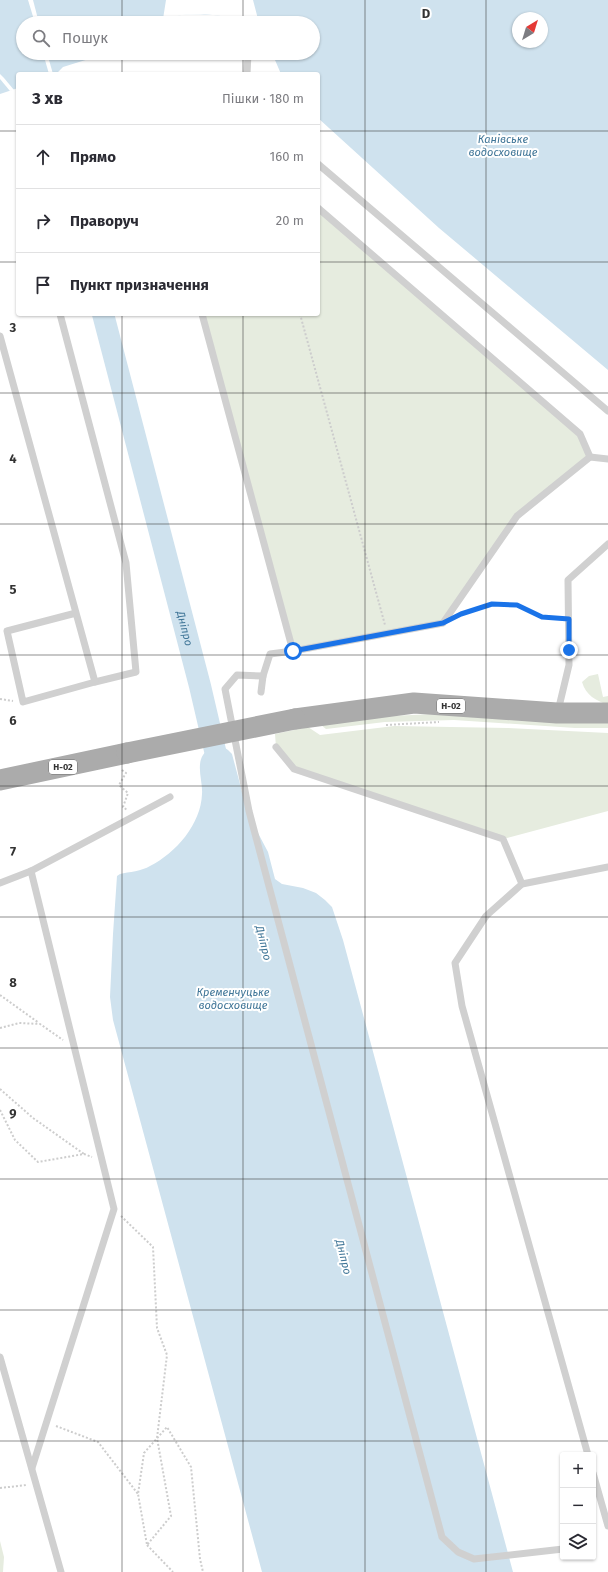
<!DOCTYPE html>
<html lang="uk">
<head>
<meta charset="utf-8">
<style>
	body { margin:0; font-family:"Fira Sans",sans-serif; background:#f7f7f7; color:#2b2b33 }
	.controls { position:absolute; right:12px; bottom:12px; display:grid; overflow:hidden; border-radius:4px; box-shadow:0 1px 3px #0004 }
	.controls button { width:36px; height:36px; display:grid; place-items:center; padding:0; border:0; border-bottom:1px solid #e1e1e2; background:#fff; color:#2b2b33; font:20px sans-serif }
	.compass { position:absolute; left:512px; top:12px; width:36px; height:36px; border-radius:50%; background:#fff; box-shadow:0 1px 3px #0004; rotate:38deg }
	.stop { position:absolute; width:12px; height:12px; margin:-9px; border:3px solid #1a73e8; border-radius:50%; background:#fff }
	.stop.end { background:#1a73e8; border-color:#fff; box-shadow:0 1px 4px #0008 }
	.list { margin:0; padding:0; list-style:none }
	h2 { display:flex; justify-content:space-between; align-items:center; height:52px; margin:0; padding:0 16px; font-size:17px }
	h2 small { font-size:13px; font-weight:400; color:#7c7c81 }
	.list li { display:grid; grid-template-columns:26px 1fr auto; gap:12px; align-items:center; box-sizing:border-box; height:64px; padding:0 16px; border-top:1px solid #e1e1e2 }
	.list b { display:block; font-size:15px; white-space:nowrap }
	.list em { font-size:13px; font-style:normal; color:#7c7c81 }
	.icon { flex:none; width:22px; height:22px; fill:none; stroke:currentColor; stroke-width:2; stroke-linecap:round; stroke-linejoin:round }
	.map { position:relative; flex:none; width:608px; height:1572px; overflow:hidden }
	.search { position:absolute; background:#fff; box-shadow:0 1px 3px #0004; left:16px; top:16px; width:304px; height:44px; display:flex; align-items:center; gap:10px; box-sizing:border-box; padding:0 14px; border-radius:22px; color:#7c7c81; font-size:15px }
	.panel { position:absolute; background:#fff; box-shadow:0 1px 3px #0004; left:16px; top:72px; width:304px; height:244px; border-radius:4px }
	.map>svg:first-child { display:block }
	.green { fill:#e6ecdf }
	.water { fill:#cfe2ee; fill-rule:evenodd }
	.pier { fill:#fff }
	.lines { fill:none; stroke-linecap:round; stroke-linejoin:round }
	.river { stroke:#cfe2ee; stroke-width:22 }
	.path { stroke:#cdcdcd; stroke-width:2; stroke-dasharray:2 2; stroke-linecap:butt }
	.service { stroke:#d0d0d0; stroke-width:7 }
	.primary { stroke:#ababab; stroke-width:21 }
	.primary-bridge { stroke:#ababab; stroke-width:21 }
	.route { stroke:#1a73e8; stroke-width:5 }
	.grid { fill:none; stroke:#333; stroke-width:1; stroke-opacity:0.55 }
	.labels { text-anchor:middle; stroke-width:4; stroke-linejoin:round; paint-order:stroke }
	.shield { fill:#fff; stroke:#707070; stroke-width:1 }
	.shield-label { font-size:9px; font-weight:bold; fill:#333 }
	.water-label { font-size:11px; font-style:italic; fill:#3f7597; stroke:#fff }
	.grid-label { font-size:13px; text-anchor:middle; font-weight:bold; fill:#333; stroke:#fff; stroke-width:4; stroke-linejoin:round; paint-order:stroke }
</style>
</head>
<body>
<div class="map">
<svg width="608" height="1572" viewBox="0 0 608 1572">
	<rect width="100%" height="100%" fill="#fff"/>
	<g class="green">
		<polygon points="318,208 580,434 590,457 517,516 443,623 293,651 202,314 318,314"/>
		<path d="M598,674l5,23 5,-1v9c-12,-5 -22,-9 -26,-23l7,-6z"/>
		<polygon points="457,713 608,722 608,728 575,728 454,720 385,722 326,729 321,725 367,717"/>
		<polygon points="394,726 508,728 608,733 608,811 503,839 294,769 276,747 275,734 308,727 320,735"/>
		<polygon points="0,1541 4,1557 3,1572 0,1572"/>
	</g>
	<g class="water">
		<path d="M0,0h608v370l-169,-142 -121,-110v-44h-37l-9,-21h41v-30c-21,0 -43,1 -65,0 -7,0 -13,-5 -20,-6 -16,-3 -58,-6 -69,6h-136v30h85l-45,14 -7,7h-38v14l-18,6zM518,18h24v24h-24z"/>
		<path d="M222,746l6,4 4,4 16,60 20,38 7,27 7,5 21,4 13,5 9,7 7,7 11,33 170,632h-251l-149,-552 -3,-23 3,-63 4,-58 3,-2c9,-2 22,-3 30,-8 26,-13 51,-42 52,-72 1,-12 -6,-28 1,-39 4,-7 12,-7 19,-9z"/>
	</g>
	<g class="pier">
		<polygon points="28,0 33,0 39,23 35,23"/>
		<polygon points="166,0 253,0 259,23 247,23 229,17 204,14 182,15 163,19"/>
		<polygon points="43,53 47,53 53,74 49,74"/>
		<polygon points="0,74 4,78 14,90 10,91 0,79"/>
	</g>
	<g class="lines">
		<path class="river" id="s1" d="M103,314l97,372 21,90"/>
		<g class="path">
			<polyline points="300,314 385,625"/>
			<polyline points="460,614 491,604 517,605 542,617 559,618"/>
			<polyline points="0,699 13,701"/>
			<polyline points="386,725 439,722"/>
			<polyline points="122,770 126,773 119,785 128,793 123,807 127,810"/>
			<polyline points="0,995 39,1023"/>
			<polyline points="0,1028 19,1023 40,1024 63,1040"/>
			<polyline points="0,1089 33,1118 84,1154"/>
			<polyline points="0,1110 15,1140 38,1162 84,1154 92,1157"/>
			<polyline points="121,1216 153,1247 157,1328 167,1355 157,1438 171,1516 147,1545 138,1494 144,1453 167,1427 191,1467 200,1559 203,1572"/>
			<polyline points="56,1426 98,1442 138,1494"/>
			<polyline points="0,1488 27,1485"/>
			<polyline points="147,1545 173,1572"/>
		</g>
		<g class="service">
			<polyline points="247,74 248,53"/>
			<polyline points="318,164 608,411"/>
			<polyline points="60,314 126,563 136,672 95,682"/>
			<polyline points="202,314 293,651 443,623 517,516 590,457 580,434 318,208"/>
			<polyline points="0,336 95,682 23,702 7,631 76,613"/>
			<polyline points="590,457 608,459"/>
			<polyline points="263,676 237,675 225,689 249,811 442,1537 458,1552 474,1559 563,1549"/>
			<polyline points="261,692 263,676 270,654 293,651"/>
			<polyline points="558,711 569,665 568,580 608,544"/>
			<polyline points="276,747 294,769 503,839 522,884"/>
			<polyline points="31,871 114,1209 32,1468"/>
			<polyline points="0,883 31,871 170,797"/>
			<polyline points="0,1357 61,1572"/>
			<polyline points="588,1455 462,1006 455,963 486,916 522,884 608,867"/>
			<polyline points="593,1473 608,1526"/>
		</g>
		<g class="primary">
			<polyline points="295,719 414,703 557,713 608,713"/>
			<polyline points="0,780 127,753"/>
		</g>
		<polyline class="primary-bridge" points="127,753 295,719"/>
	</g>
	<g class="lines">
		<polyline class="route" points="293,651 443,623 461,614 492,604 517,605 542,617 569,619 569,650"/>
	</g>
	<path class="grid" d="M122,0v23M243,0v23M365,0v1572M486,0v1572M122,53v21M243,53v21M0,131h18M318,131h290M0,262h18M318,262h290M122,314v1258M243,314v1258M0,393h608M0,524h608M0,655h608M0,786h608M0,917h608M0,1048h608M0,1179h608M0,1310h608M0,1441h608"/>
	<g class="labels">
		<g class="shield">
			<rect x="437" y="699" width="28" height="14" rx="3"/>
			<rect x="49" y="760" width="28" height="14" rx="3"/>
		</g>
		<g class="shield-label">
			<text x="451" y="709">Н-02</text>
			<text x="63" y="770">Н-02</text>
		</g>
		<g class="water-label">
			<text x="503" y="143">Канівське<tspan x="503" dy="13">водосховище</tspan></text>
			<text dy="4" stroke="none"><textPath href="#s1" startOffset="325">Дніпро</textPath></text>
			<text transform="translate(264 943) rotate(76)" y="4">Дніпро</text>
			<text x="233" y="996">Кременчуцьке<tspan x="233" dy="13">водосховище</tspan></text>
			<text transform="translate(344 1257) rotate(76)" y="4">Дніпро</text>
		</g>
	</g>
	<g class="grid-label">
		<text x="426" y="18">D</text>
		<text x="13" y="332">3</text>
		<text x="13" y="463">4</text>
		<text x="13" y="594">5</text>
		<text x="13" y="725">6</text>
		<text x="13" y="856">7</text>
		<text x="13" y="987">8</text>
		<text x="13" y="1118">9</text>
	</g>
</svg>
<div class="controls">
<button>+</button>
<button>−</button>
<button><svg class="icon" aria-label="layers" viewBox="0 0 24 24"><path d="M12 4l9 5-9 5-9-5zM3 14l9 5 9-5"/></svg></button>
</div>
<svg class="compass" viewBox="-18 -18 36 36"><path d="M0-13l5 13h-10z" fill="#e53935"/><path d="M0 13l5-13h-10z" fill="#7c7c81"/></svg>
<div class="stop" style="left:293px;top:651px"></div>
<div class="stop end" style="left:569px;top:650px"></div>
<div class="search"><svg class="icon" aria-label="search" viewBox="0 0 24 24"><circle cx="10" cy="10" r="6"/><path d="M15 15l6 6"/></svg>Пошук</div>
<section class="panel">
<h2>3 хв<small>Пішки · 180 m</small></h2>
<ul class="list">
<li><svg class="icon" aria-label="ahead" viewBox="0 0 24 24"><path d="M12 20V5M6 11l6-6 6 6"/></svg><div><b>Прямо</b></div><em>160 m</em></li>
<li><svg class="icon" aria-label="right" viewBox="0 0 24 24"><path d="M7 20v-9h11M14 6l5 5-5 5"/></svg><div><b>Праворуч</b></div><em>20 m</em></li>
<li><svg class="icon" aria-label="arrive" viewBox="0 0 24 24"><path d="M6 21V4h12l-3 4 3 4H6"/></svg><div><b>Пункт призначення</b></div></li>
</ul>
</section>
</div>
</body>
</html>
